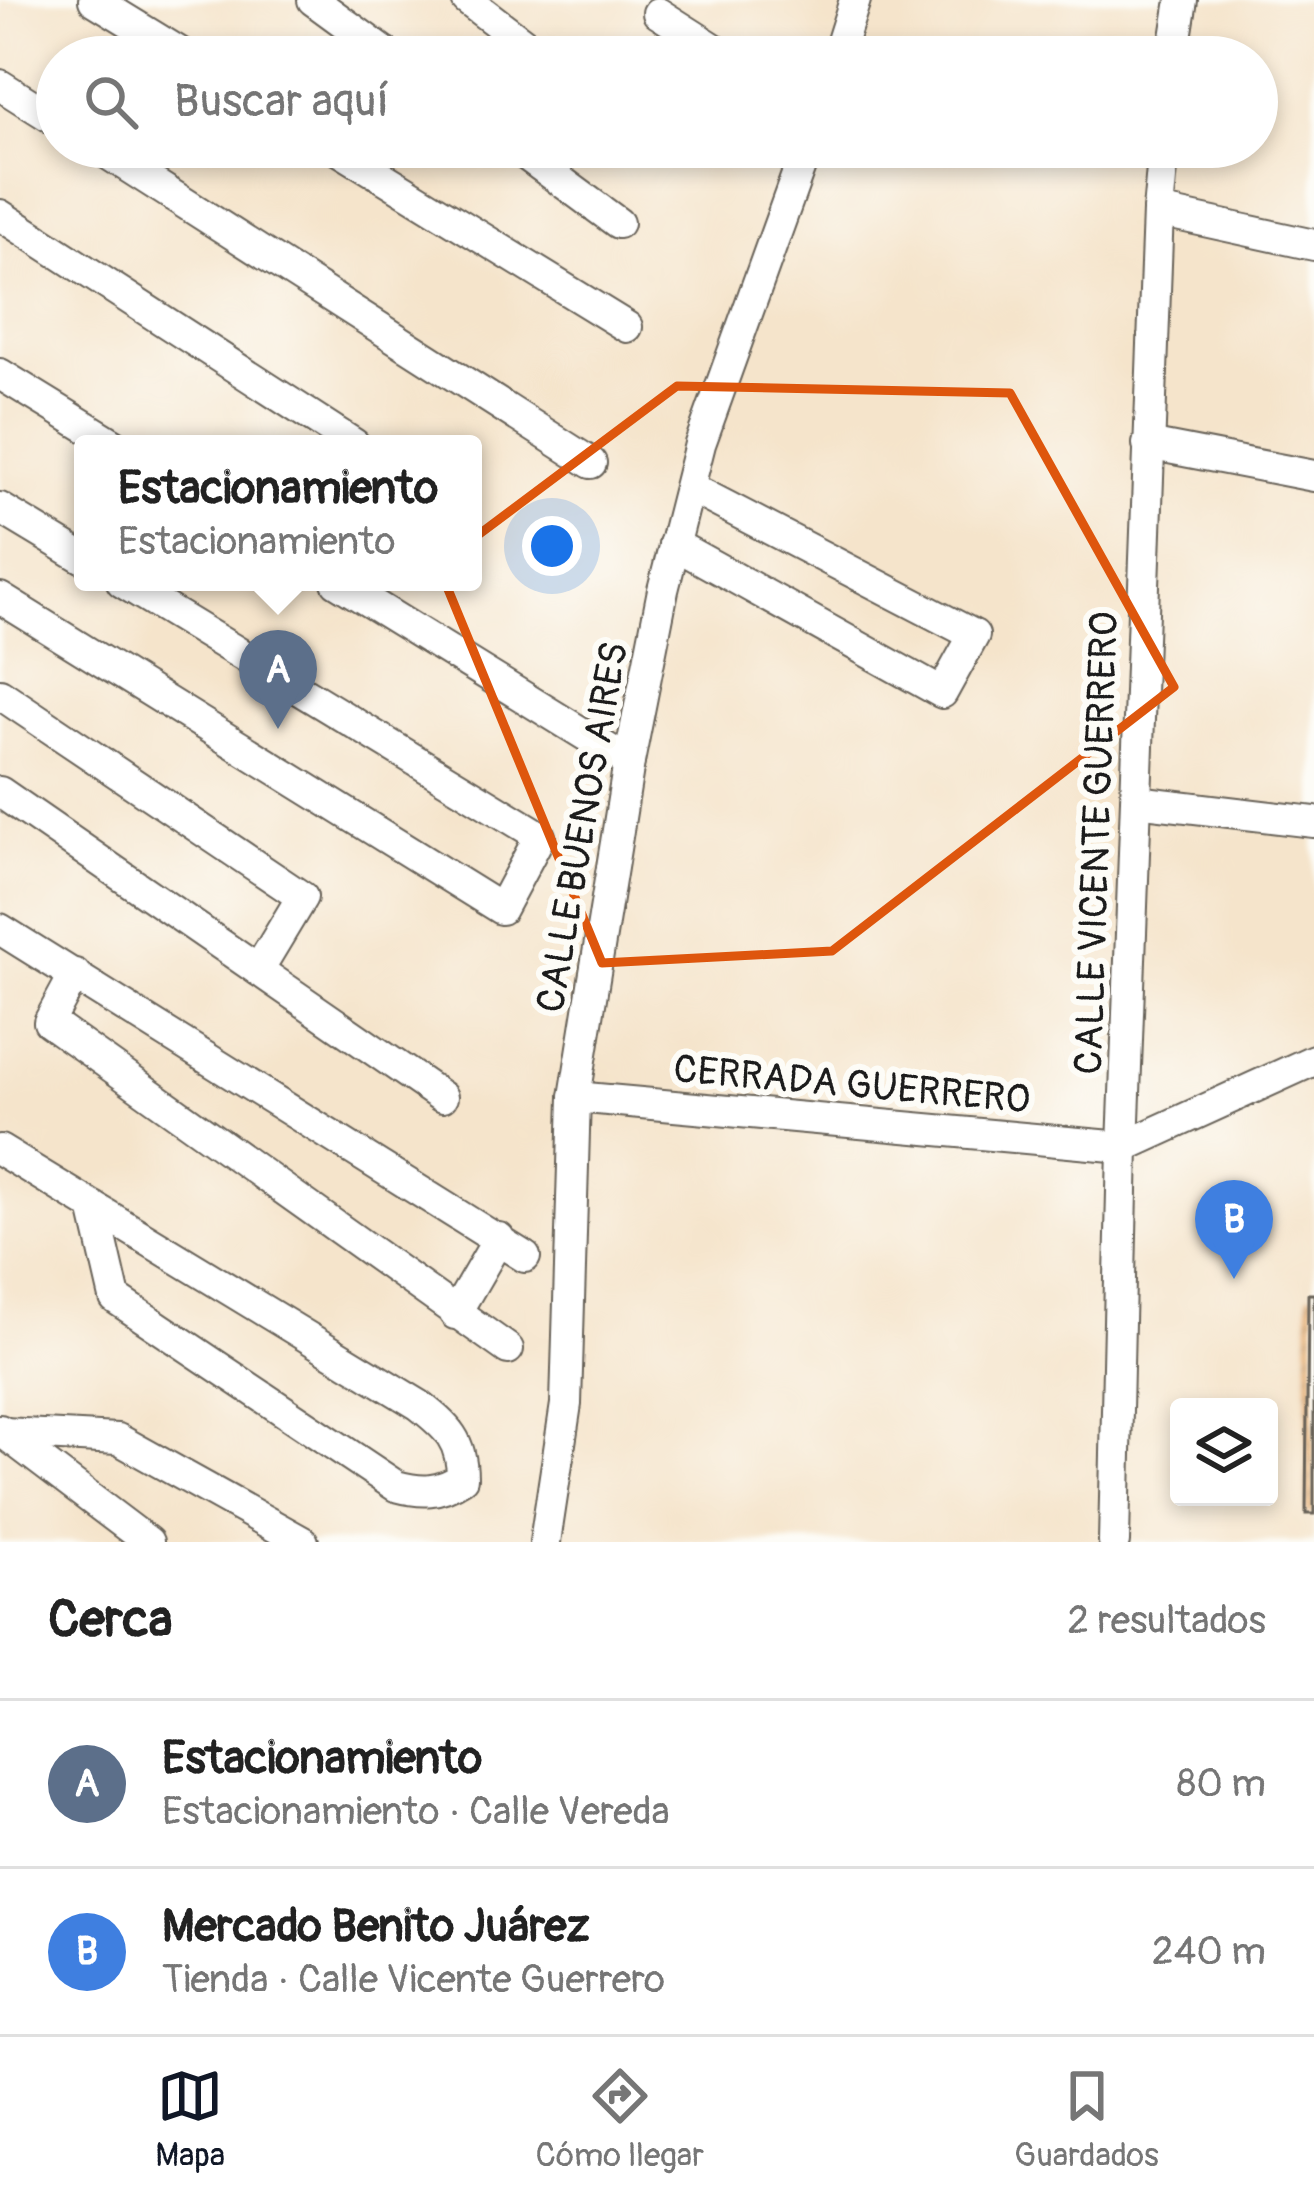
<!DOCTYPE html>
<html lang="es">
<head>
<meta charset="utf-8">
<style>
	body { margin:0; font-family:Pangolin,sans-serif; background:#f6f6f6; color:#222 }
	.controls { position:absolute; right:36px; bottom:36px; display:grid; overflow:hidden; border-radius:12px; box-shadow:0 6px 18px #0003 }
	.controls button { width:108px; height:108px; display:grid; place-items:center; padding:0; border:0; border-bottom:3px solid #e0e0e0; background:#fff; color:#222; font:60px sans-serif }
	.you { position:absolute; left:552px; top:546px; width:42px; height:42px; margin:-30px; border:9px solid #fff; border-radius:50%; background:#1a73e8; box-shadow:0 0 0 18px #1a73e833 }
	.badge { display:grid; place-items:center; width:78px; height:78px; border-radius:50%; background:#111827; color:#fff; font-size:39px; font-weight:700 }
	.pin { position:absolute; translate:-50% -99px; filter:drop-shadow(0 3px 6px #0008) }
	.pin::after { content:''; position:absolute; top:63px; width:42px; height:36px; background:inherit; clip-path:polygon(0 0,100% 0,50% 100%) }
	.popup { position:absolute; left:74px; top:435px; width:408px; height:156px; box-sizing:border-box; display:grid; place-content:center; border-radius:12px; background:#fff; filter:drop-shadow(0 3px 9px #0005); font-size:39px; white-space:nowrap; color:#767676 }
	.popup b { font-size:45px; color:#222 }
	.popup::after { content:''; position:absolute; left:50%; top:100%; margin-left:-24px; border:24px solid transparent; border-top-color:#fff }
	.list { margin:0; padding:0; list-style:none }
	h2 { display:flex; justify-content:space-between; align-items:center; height:156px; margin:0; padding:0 48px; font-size:51px }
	h2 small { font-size:39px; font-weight:400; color:#767676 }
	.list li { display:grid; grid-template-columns:78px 1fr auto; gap:36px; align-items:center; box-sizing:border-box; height:168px; padding:0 48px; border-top:3px solid #e0e0e0 }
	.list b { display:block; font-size:45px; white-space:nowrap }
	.list p { margin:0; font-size:39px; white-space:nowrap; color:#767676 }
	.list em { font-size:39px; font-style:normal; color:#767676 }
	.icon { flex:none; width:66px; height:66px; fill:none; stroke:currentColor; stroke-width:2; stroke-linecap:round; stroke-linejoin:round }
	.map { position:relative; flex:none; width:1314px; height:1542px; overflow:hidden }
	.search { position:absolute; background:#fff; box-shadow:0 6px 18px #0003; left:36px; right:36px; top:36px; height:132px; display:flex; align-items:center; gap:30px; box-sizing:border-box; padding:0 42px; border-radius:66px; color:#767676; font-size:45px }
	.sheet { height:492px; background:#fff }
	nav { display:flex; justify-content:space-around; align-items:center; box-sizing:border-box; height:168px; border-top:3px solid #e0e0e0; background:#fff; font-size:33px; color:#767676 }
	nav a { display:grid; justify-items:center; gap:6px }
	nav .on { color:#111827 }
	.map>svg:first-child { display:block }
	.building { fill:url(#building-hatch) }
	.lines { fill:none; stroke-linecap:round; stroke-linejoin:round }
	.minor-casing { stroke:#686259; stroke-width:34 }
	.minor { stroke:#fff; stroke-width:30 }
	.marked { fill:none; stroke:#de560d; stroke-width:9; stroke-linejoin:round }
	.labels { text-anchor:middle; stroke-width:12; stroke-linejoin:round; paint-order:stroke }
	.street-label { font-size:39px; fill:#1c1c1c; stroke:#fdfcf7 }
</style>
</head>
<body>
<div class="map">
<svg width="1314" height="1542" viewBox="0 0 1314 1542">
	<defs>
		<pattern id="building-hatch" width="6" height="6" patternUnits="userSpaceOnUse" patternTransform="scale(3)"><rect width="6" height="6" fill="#e3ac6e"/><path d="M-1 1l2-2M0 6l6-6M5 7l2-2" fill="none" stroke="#c2935f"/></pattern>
	</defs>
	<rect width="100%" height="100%" fill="#fdfcf7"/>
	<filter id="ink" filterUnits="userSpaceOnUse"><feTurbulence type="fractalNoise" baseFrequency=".00833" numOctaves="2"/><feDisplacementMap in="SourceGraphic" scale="24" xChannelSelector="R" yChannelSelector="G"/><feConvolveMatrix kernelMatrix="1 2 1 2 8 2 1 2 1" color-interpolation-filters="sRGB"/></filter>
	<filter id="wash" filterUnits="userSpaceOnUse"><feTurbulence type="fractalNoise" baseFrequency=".004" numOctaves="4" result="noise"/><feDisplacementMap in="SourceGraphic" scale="48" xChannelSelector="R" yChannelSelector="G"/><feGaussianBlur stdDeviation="2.7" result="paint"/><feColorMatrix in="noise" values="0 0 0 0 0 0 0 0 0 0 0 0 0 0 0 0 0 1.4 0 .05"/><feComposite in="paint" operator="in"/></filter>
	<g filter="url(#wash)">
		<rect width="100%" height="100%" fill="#f5e4cb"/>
		<g id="blocks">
			<polygon class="building" points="1308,1294 1314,1294 1314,1514 1306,1514"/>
		</g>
	</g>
	<g filter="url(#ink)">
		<use href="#blocks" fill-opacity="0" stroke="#686259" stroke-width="3"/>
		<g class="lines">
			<defs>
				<g id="minor">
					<polyline points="94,0 187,57"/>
					<polyline points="313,0 391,57"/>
					<polyline points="467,0 542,57"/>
					<polyline points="658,13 727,57"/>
					<polyline points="837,57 855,0"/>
					<polyline points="1173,57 1182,0"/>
					<polyline points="0,85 57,121"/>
					<polyline points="97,147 591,463"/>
					<polyline points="334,147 627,327"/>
					<polyline points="515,147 618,223"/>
					<polyline points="661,147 664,149"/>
					<polyline points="1158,211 1314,245"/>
					<polyline points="0,215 354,444"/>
					<polyline points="0,374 114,444"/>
					<polyline points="1148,444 1314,476"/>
					<polyline points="0,508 83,558"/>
					<polyline points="674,544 942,693 974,635 691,488"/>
					<polyline points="337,582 629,762"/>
					<polyline points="0,598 501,909 540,836 122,582"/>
					<polyline points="0,694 302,897 258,970"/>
					<polyline points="0,792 442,1097"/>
					<polyline points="1136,801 1314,822"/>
					<polyline points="0,929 525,1257"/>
					<polyline points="75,974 49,1022 508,1349"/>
					<polyline points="575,1097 1123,1147 1314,1060"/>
					<path d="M0,1150l419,255c29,23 43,35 43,73 -23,15 -40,15 -66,8l-281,-188 -21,-91"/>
					<polyline points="455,1314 499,1238"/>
					<polyline points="0,1430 148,1542"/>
					<polyline points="4,1433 118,1439 303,1542"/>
					<polyline points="545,1542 566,1404 575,1097 629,762 663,590 700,444 807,147"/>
					<polyline points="1114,1542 1123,1147 1158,211 1164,147"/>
				</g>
			</defs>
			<use href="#minor" class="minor-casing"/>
			<use href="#minor" class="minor"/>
		</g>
	</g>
	<path class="marked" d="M677,386l333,7 164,294 -342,264 -230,12 -164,-398z"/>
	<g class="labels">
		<g class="street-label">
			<text transform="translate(581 827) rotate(-80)" y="14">CALLE BUENOS AIRES</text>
			<text transform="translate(1095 843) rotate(-88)" y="14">CALLE VICENTE GUERRERO</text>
			<text transform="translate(852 1083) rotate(5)" y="14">CERRADA GUERRERO</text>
		</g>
	</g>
</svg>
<div class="controls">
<button><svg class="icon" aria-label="layers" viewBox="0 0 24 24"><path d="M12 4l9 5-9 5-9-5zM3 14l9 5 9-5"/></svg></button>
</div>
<div class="you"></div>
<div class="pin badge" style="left:278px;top:729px;background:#5c6f8a">A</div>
<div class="popup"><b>Estacionamiento</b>Estacionamiento</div>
<div class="pin badge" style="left:1234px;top:1279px;background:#3f7fe0">B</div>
<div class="search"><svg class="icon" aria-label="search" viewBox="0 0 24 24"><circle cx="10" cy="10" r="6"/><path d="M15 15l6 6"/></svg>Buscar aquí</div>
</div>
<section class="sheet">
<h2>Cerca<small>2 resultados</small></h2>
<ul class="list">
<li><span class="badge" style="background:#5c6f8a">A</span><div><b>Estacionamiento</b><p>Estacionamiento · Calle Vereda</p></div><em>80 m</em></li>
<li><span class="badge" style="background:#3f7fe0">B</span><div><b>Mercado Benito Juárez</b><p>Tienda · Calle Vicente Guerrero</p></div><em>240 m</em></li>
</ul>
</section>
<nav>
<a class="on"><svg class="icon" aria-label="map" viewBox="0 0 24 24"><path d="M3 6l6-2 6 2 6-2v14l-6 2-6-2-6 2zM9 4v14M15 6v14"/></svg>Mapa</a>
<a><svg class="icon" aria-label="directions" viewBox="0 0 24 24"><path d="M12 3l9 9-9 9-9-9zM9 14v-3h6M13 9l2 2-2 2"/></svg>Cómo llegar</a>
<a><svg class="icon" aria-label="saved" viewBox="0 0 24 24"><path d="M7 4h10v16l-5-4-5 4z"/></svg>Guardados</a>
</nav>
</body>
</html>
